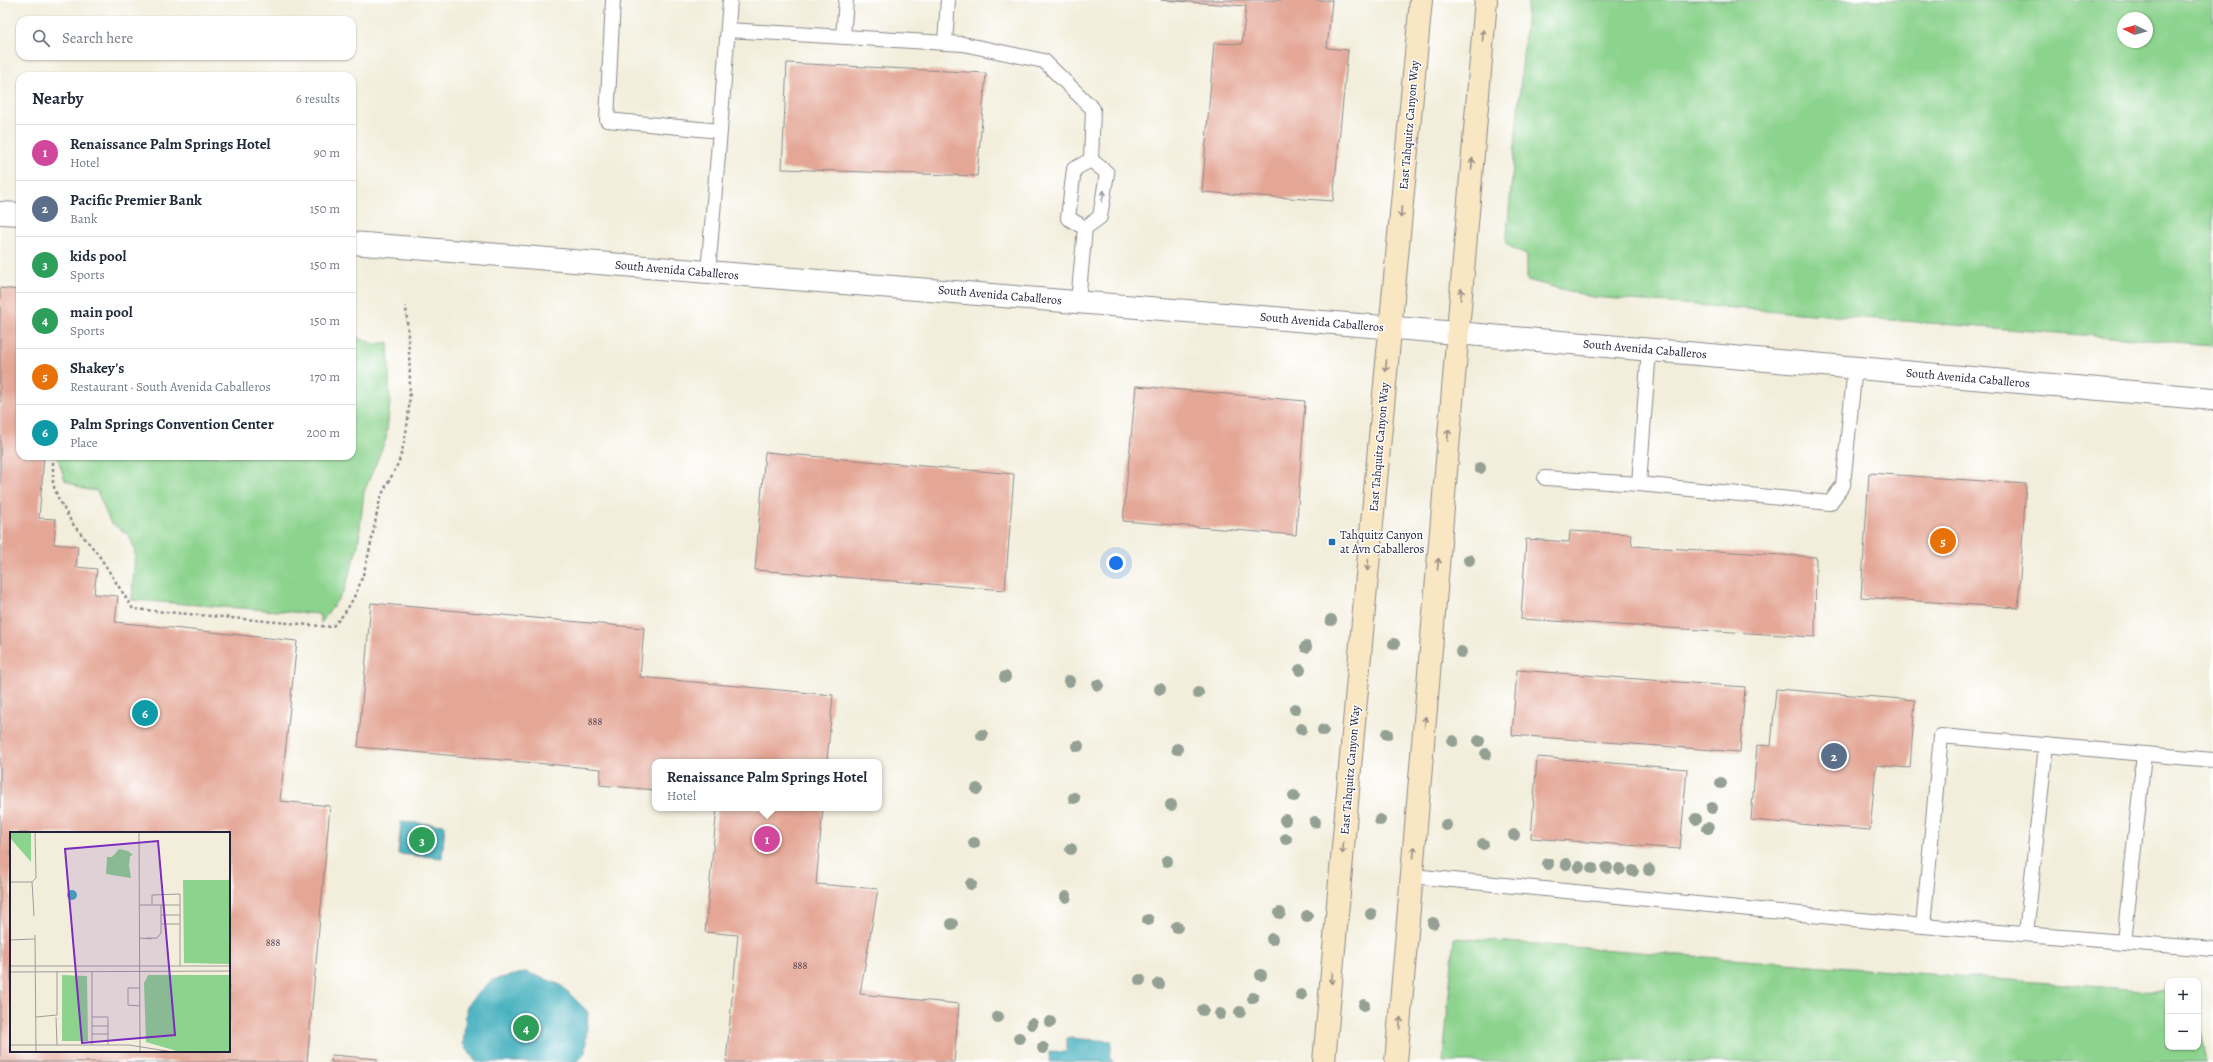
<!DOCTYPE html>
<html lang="en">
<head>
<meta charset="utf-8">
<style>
	body { margin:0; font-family:Alegreya,serif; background:#f6f6f7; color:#1f2937 }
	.controls { position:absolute; right:12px; bottom:12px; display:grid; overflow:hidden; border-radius:8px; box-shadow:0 1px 3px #0004 }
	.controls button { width:36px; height:36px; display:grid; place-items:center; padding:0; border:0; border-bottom:1px solid #e0e1e3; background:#fff; color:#1f2937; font:20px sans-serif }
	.compass { position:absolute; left:2117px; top:12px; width:36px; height:36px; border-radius:50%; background:#fff; box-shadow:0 1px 3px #0004; rotate:275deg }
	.you { position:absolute; left:1116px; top:563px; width:14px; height:14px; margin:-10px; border:3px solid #fff; border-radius:50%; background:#1a73e8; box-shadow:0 0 0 6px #1a73e833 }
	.badge { display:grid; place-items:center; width:26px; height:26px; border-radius:50%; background:#1f6fb2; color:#fff; font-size:13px; font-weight:700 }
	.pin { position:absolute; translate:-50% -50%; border:2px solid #fff; box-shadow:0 1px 4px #0006 }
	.popup { position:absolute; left:652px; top:759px; width:230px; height:52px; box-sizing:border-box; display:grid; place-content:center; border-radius:8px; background:#fff; filter:drop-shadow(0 1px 3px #0005); font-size:13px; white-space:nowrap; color:#747a83 }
	.popup b { font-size:15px; color:#1f2937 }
	.popup::after { content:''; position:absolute; left:50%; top:100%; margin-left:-8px; border:8px solid transparent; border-top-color:#fff }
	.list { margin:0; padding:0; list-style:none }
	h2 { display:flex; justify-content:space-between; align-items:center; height:52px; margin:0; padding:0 16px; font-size:17px }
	h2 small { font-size:13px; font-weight:400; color:#747a83 }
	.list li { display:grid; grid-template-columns:26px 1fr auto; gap:12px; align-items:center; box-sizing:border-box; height:56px; padding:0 16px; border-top:1px solid #e0e1e3 }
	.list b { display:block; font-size:15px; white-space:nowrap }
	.list p { margin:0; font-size:13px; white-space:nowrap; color:#747a83 }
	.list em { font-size:13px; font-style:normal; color:#747a83 }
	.icon { flex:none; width:22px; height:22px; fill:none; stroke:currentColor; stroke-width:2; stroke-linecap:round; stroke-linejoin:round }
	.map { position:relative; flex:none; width:2213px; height:1062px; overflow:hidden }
	.search { position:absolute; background:#fff; box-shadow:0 1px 3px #0004; left:16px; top:16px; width:340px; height:44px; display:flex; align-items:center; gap:10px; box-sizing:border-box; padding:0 14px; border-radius:12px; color:#747a83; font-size:15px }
	.panel { position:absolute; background:#fff; box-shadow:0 1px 3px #0004; left:16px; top:72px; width:340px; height:388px; border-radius:12px }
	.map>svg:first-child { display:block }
	.green { fill:#8cd38e; stroke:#577a64; fill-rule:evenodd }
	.water { fill:#40aebc; stroke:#31687c }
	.building { fill:#e4a695; fill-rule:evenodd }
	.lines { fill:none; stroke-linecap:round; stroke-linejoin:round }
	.service-casing { stroke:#8a888b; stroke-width:16 }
	.tertiary-casing { stroke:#8a888b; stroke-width:24 }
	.secondary-casing { stroke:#8a888b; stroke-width:24 }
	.path { stroke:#8a888b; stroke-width:2.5; stroke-dasharray:3 3; stroke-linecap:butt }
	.service { stroke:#fff; stroke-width:14 }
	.tertiary { stroke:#fff; stroke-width:22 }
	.secondary { stroke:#f9e7c3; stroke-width:22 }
	.tree { fill:#94a093 }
	.oneway { stroke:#988e86 }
	.oneway2 { stroke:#9c9ca7 }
	.poi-dot { fill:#1f6fb2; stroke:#fff; stroke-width:1.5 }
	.labels { text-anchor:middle; stroke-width:3; stroke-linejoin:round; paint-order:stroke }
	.number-label { font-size:10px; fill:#524352 }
	.street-label { font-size:12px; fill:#22223b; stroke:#fff }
	.poi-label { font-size:12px; fill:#22223b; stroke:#fff; text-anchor:start }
	.inset-road { fill:none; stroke:#9f9c9b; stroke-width:1 }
	.view { fill:#7b2cbf; fill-opacity:0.15; stroke:#7b2cbf; stroke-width:2 }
	.inset-edge { fill:none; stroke:#22223b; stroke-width:2 }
</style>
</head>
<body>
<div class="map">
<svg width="2213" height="1062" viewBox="0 0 2213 1062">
	<rect width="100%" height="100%" fill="#fff"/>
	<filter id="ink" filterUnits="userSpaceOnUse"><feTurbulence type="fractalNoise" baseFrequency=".025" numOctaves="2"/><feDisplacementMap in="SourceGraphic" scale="8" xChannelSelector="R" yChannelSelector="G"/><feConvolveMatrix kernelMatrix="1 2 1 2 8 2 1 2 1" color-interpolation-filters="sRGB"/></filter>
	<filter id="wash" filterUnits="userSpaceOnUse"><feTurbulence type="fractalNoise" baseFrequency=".012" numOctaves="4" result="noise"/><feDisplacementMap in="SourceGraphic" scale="16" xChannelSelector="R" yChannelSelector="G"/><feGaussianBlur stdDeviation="0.9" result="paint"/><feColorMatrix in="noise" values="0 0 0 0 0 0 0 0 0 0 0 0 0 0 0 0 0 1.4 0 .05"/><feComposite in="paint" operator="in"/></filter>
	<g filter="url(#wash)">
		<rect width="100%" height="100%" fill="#f2eedb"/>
		<g class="green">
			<path d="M1528,0h685v345l-621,-48 -65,-17v-24l-21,-12zM2123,18h24v24h-24z"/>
			<path d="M352,337c17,2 18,10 36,5l2,60 -4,37 -22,53 -6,54 -14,45 -23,32 -2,-9 -187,-14 3,-48 -6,-17 -19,-13 -13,-31 -14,-2 -18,-9 -8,-24h295z"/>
			<polygon points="1454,938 2168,992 2168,1047 2198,1047 2198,1018 2206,1062 1443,1062"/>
		</g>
		<g class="water">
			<polygon points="401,822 445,825 442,858 398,854"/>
			<polygon points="526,972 561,985 588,1012 585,1054 577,1062 476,1062 463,1044 467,1004 492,980"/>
			<polygon points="1067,1038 1112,1041 1110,1059 1114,1062 1049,1062 1050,1051 1067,1052"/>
		</g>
		<g id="blocks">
			<g class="building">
				<polygon points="1161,0 1332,0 1327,48 1348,50 1333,201 1202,192 1214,43 1242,44 1246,6"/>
				<polygon points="787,63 986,73 977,176 782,169"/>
				<path d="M0,288l20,2v166h24l-5,62 17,1 -2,25 24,2 -2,21 21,2 -3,25 24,2 -3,26 182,19 -17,160 50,5 -23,256h-307zM11,833h218v218h-218z"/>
				<polygon points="1136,386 1305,401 1296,535 1123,521"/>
				<polygon points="765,452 1014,474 1005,590 755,570"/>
				<polygon points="1869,473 2026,484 2018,608 1861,597"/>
				<polygon points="1570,531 1631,534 1632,546 1816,557 1815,637 1521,619 1526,539 1569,542"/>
				<polygon points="371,603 644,628 640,677 833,695 827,762 655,762 655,790 600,785 601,769 358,747"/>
				<polygon points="1517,670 1745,687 1740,752 1512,735"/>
				<polygon points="1776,689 1915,700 1910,768 1876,765 1870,830 1751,820 1757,745 1771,746"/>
				<polygon points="1537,757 1687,769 1680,849 1531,838"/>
				<polygon points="717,808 823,808 816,884 878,889 860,994 959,1004 954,1062 726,1062 738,935 705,932"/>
				<polygon points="332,1055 377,1059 377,1062 331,1062"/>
			</g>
		</g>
	</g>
	<g filter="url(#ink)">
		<use href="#blocks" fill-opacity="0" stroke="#8a888b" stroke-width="1"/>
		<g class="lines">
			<defs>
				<g id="service">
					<polyline points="613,0 607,120 720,131 708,272"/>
					<polyline points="728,30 963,44 1044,61 1093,109 1091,160"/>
					<polyline points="843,36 846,0"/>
					<polyline points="945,42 948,0"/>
					<polyline points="720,131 730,0"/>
					<polyline points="1078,302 1085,228 1100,217 1107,173 1091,160 1074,169 1068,218 1085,228"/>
					<polyline points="1649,349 1639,484 1830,503 1843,485 1855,367"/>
					<polyline points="1545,478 1639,484"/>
					<polyline points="1412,876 1923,926 2213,949"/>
					<polyline points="1923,926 1941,736 2213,760"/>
					<polyline points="2026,934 2046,745"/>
					<polyline points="2124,942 2144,754"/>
				</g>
				<g id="tertiary">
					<polyline points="0,213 20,214"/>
					<polyline points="352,243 1457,333 2213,399"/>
				</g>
				<g id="secondary">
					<polyline points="1324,1062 1366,587 1421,0"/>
					<polyline points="1396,1062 1486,0"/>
				</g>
			</defs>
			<use href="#service" class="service-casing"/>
			<use href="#tertiary" class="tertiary-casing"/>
			<use href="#secondary" class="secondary-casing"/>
			<path class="path" d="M53,456v28l5,14 14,25 26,31 35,55 199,18c34,-32 37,-80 47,-123 4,-18 18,-32 22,-50 14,-48 8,-99 5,-148"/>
			<use href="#service" class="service"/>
			<use href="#tertiary" class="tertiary"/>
			<use href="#secondary" class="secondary"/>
		</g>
		<g class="tree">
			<circle cx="1480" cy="468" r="6"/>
			<circle cx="1469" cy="560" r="6"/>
			<circle cx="1331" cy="620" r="6"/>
			<circle cx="1394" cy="644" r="6"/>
			<circle cx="1306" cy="647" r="6"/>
			<circle cx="1461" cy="652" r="6"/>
			<circle cx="1300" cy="670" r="6"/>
			<circle cx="1005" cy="677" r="6"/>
			<circle cx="1069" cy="681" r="6"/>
			<circle cx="1098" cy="685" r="6"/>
			<circle cx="1160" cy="689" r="6"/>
			<circle cx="1198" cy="693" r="6"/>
			<circle cx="1295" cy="709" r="6"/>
			<circle cx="1301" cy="729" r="6"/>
			<circle cx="1323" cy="730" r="6"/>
			<circle cx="1387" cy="734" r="6"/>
			<circle cx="982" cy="735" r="6"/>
			<circle cx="1453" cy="741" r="6"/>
			<circle cx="1479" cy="741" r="6"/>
			<circle cx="1078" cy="746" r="6"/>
			<circle cx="1177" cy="749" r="6"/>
			<circle cx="1486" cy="754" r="6"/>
			<circle cx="1721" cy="783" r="6"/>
			<circle cx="977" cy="789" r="6"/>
			<circle cx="1294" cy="796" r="6"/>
			<circle cx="1074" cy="798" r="6"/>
			<circle cx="1171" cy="805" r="6"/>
			<circle cx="1712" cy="808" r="6"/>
			<circle cx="1696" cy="819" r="6"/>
			<circle cx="1285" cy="820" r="6"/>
			<circle cx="1380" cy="820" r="6"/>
			<circle cx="1315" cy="822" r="6"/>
			<circle cx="1446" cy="825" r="6"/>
			<circle cx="1708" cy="828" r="6"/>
			<circle cx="1514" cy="835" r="6"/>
			<circle cx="1286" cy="839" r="6"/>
			<circle cx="974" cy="843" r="6"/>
			<circle cx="1483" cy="844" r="6"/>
			<circle cx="1071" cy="849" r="6"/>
			<circle cx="1167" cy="861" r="6"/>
			<circle cx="1548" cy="864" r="6"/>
			<circle cx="1566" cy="864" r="6"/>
			<circle cx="1579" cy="867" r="6"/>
			<circle cx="1592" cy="868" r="6"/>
			<circle cx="1607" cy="868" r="6"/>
			<circle cx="1620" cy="869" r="6"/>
			<circle cx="1649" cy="870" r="6"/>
			<circle cx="1633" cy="871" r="6"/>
			<circle cx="971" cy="884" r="6"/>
			<circle cx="1066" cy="897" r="6"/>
			<circle cx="1280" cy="913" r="6"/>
			<circle cx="1371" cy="914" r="6"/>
			<circle cx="1307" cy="916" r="6"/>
			<circle cx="1148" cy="920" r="6"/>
			<circle cx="1433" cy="923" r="6"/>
			<circle cx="952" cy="924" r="6"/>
			<circle cx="1177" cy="927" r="6"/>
			<circle cx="1272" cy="939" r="6"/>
			<circle cx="1261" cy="975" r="6"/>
			<circle cx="1140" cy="980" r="6"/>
			<circle cx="1159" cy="984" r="6"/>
			<circle cx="1301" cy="995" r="6"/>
			<circle cx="1253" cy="998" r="6"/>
			<circle cx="1364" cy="1005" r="6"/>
			<circle cx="1203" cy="1010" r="6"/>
			<circle cx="1240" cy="1012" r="6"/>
			<circle cx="1220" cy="1014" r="6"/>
			<circle cx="998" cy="1017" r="6"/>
			<circle cx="1050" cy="1022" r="6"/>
			<circle cx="1032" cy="1024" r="6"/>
			<circle cx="1019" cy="1038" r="6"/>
			<circle cx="1043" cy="1048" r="6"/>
		</g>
		<defs><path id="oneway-shaft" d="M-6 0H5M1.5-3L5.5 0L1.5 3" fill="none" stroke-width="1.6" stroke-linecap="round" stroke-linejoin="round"/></defs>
		<g class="oneway">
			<use href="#oneway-shaft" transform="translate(1483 35) rotate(-85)"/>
			<use href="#oneway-shaft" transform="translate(1472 164) rotate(-85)"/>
			<use href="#oneway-shaft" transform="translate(1401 212) rotate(95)"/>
			<use href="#oneway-shaft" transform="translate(1461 294) rotate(-85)"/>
			<use href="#oneway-shaft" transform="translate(1386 366) rotate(95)"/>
			<use href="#oneway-shaft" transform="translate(1448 435) rotate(-85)"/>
			<use href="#oneway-shaft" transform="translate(1438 564) rotate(-85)"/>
			<use href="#oneway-shaft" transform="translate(1368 565) rotate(95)"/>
			<use href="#oneway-shaft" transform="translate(1425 722) rotate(-85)"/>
			<use href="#oneway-shaft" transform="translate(1343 848) rotate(95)"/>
			<use href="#oneway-shaft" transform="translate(1414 852) rotate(-85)"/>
			<use href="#oneway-shaft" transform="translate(1332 978) rotate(95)"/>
			<use href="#oneway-shaft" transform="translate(1400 1023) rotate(-85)"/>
		</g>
		<use class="oneway2" href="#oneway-shaft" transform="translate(1103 196) rotate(-80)"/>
	</g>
	<rect class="poi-dot" x="1328" y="538" width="8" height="8" rx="2"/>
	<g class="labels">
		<g class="number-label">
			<text x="595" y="725">888</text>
			<text x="273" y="946">888</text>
			<text x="800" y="969">888</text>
		</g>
		<g class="street-label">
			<text transform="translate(1409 125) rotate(-85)" y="4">East Tahquitz Canyon Way</text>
			<text transform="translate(677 270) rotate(5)" y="4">South Avenida Caballeros</text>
			<text transform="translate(1000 295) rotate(5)" y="4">South Avenida Caballeros</text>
			<text transform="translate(1322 322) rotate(5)" y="4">South Avenida Caballeros</text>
			<text transform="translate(1645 349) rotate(5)" y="4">South Avenida Caballeros</text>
			<text transform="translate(1968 378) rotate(5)" y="4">South Avenida Caballeros</text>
			<text transform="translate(1379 447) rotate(-85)" y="4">East Tahquitz Canyon Way</text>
			<text transform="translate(1350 770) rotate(-85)" y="4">East Tahquitz Canyon Way</text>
		</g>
		<g class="poi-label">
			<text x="1340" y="539">Tahquitz Canyon<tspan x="1340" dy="14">at Avn Caballeros</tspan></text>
		</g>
	</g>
	<g transform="translate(10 832)">
		<rect width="220" height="220" fill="#f2eedb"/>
		<path d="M0,0h21v30l-21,-24zM220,0l-1,132 -45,-1 -1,-83h46zM109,17l9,2 5,4 -3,1 -1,10 2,12 -25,-4 1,-17h5zM52,143l25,1 1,65h-26zM138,143h81l1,77h-50l-34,-10 -2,-59z" fill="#8cd38e"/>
		<path d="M57 63a5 5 0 1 1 10 0a5 5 0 1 1-10 0Z" fill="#40aebc"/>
		<path class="inset-road" d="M129,0l1,220M0,50h22l4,-4 -1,-46M22,50l2,34M130,73h12v-10l28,-1v72M142,73h28M151,83h19M152,92h18M25,103l1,117M130,106l11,1 1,-1h-6M142,106h5l4,-5v-28M0,108l25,-1M0,134h220M0,140l220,-1M130,174l-12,-1v-17h12M26,185l21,-2v-44M46,185l1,28M82,185h16v28M82,194h16M82,202h16M0,213h119l44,7M82,213v-74"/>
		<path class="view" d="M148,9l17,194 -93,8 -17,-194z"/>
		<rect width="220" height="220" class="inset-edge"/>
	</g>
</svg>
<div class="controls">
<button>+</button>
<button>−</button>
</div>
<svg class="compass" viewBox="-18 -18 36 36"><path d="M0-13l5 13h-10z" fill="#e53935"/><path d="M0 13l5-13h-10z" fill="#747a83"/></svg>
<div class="you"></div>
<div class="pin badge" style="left:767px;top:839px;background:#d1479c">1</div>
<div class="popup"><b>Renaissance Palm Springs Hotel</b>Hotel</div>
<div class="pin badge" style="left:1834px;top:756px;background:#5c6f8a">2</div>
<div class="pin badge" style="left:422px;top:840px;background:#2e9e5b">3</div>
<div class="pin badge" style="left:526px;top:1028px;background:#2e9e5b">4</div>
<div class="pin badge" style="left:1943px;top:541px;background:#e8710a">5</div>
<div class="pin badge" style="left:145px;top:713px;background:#0f9aa8">6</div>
<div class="search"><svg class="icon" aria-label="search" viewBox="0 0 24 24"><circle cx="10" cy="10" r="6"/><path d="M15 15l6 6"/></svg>Search here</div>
<section class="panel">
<h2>Nearby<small>6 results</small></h2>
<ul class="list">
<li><span class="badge" style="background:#d1479c">1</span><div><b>Renaissance Palm Springs Hotel</b><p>Hotel</p></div><em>90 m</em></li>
<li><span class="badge" style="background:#5c6f8a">2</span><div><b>Pacific Premier Bank</b><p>Bank</p></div><em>150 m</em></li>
<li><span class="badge" style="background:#2e9e5b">3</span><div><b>kids pool</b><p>Sports</p></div><em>150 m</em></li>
<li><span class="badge" style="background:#2e9e5b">4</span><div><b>main pool</b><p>Sports</p></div><em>150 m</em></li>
<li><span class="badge" style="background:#e8710a">5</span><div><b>Shakey's</b><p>Restaurant · South Avenida Caballeros</p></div><em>170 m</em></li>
<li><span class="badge" style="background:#0f9aa8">6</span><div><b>Palm Springs Convention Center</b><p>Place</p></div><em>200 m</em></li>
</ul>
</section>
</div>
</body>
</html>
